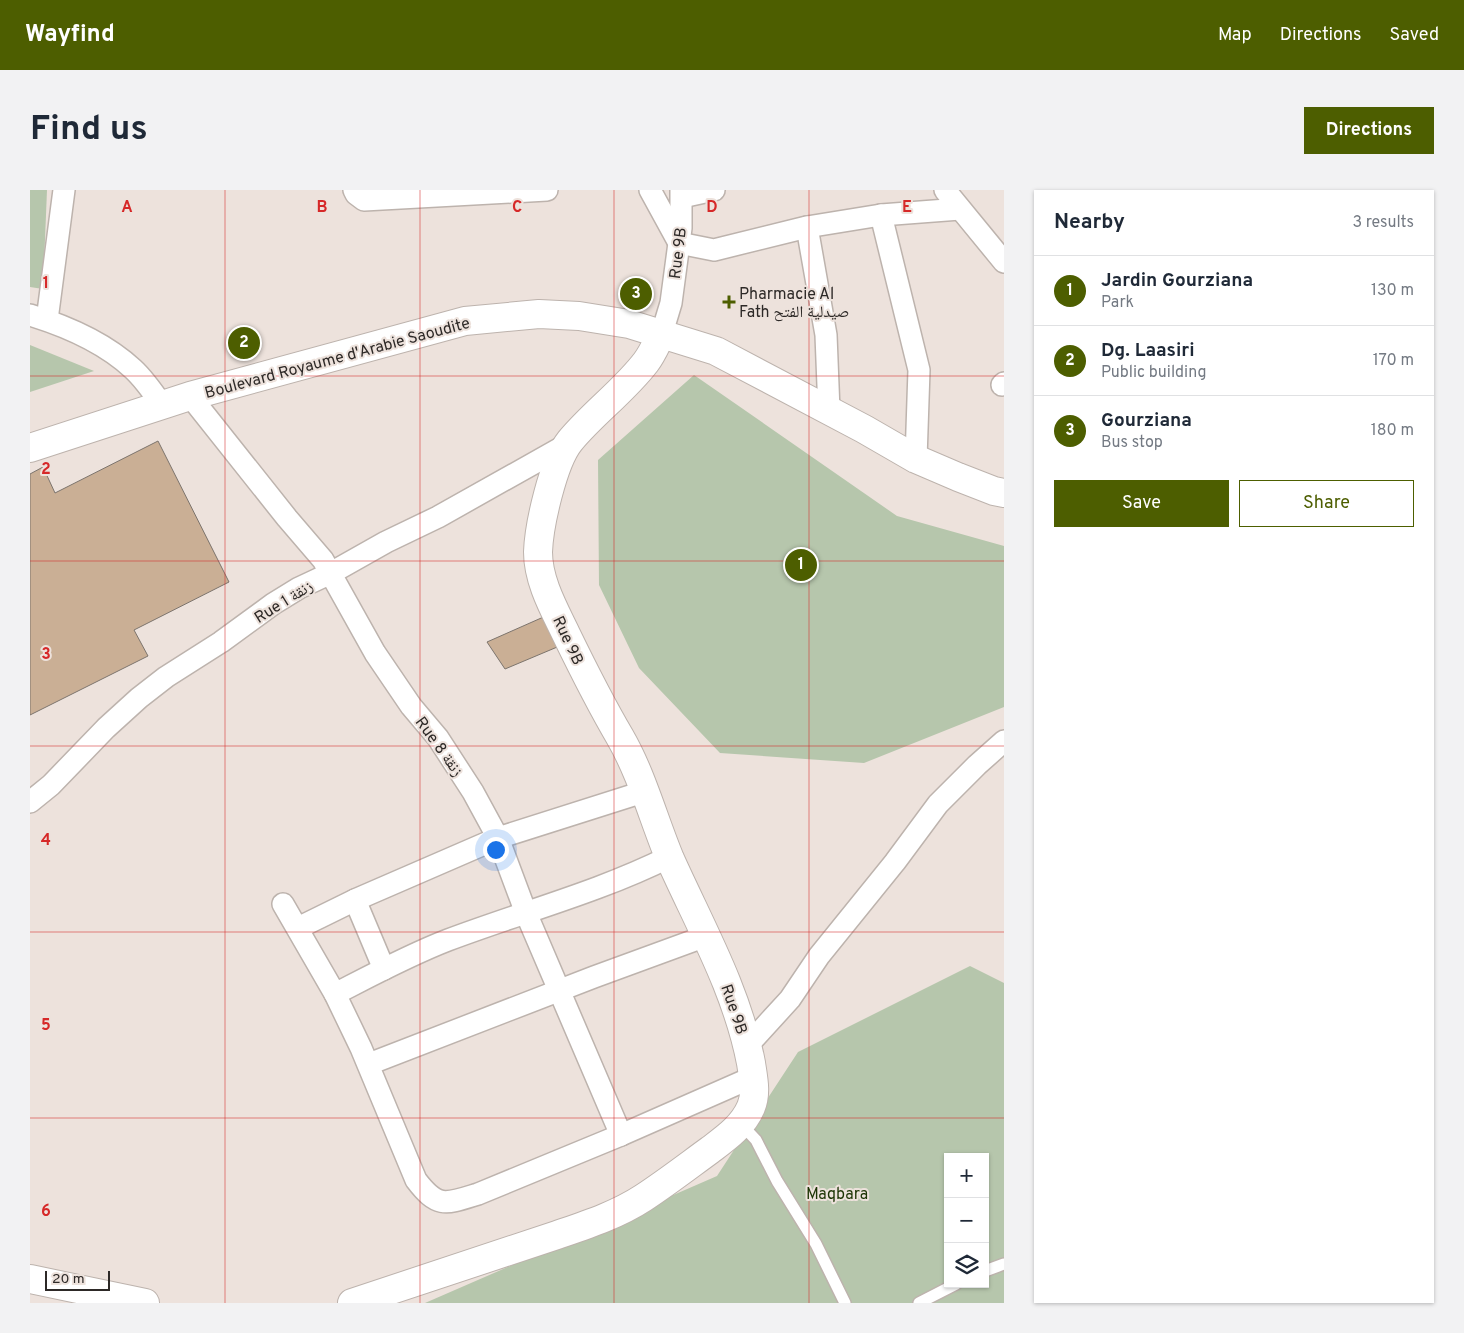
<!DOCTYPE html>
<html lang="en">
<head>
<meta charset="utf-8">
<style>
	body { margin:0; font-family:Overpass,"Noto Naskh Arabic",sans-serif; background:#f2f2f3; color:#1f2937 }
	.controls { position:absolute; right:15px; bottom:15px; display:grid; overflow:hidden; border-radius:0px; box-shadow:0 1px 4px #0004 }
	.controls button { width:45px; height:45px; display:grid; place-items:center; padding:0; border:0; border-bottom:1px solid #e0e1e3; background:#fff; color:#1f2937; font:25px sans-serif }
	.scale { position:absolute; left:15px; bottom:12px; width:65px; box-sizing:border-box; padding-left:5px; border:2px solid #2d2927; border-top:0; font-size:14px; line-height:18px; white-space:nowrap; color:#2d2927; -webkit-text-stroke:4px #ede2dc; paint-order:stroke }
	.you { position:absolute; left:465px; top:659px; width:18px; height:18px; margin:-12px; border:4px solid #fff; border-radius:50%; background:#1a73e8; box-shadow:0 0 0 8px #1a73e833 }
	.badge { display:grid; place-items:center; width:32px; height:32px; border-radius:50%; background:#4d5e00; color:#fff; font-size:16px; font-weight:700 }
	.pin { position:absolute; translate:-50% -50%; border:2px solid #fff; box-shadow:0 1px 5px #0006 }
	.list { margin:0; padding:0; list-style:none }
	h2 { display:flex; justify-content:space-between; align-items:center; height:65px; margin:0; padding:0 20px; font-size:21px }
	h2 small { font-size:16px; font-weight:400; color:#747a83 }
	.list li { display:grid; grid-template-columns:32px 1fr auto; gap:15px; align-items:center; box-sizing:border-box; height:70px; padding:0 20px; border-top:1px solid #e0e1e3 }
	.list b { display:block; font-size:19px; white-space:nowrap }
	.list p { margin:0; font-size:16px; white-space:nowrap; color:#747a83 }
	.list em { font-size:16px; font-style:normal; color:#747a83 }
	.actions { display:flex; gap:10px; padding:15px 20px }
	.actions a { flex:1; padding:11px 0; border:1px solid #4d5e00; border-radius:0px; text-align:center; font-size:18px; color:#4d5e00 }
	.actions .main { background:#4d5e00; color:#fff }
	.icon { flex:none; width:28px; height:28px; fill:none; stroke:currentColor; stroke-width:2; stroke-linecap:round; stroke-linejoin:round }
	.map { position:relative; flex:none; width:974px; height:1113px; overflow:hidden; border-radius:0px }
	header { display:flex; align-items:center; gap:30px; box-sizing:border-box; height:70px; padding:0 25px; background:#4d5e00; color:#fff }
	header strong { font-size:24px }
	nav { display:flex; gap:28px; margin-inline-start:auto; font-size:18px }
	.intro { display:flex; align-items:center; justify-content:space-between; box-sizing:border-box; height:120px; padding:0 30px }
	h1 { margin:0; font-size:35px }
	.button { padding:12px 22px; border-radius:0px; background:#4d5e00; color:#fff; font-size:18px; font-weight:700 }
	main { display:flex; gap:30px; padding:0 30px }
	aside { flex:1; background:#fff; border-radius:0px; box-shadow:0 1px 4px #0004 }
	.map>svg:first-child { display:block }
	.green { fill:#b6c6ac; fill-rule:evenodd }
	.building { fill:#caaf95; stroke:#7c746d }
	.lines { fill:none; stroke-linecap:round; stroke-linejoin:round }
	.lane-casing { stroke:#bdb3ad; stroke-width:14 }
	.street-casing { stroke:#bdb3ad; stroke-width:24 }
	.secondary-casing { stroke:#bdb3ad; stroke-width:30 }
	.lane { stroke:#fff; stroke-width:11 }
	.street { stroke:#fff; stroke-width:21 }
	.secondary { stroke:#fff; stroke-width:28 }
	.grid { fill:none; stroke:#d62828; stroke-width:1; stroke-opacity:0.55 }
	.poi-dot { fill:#4d5e00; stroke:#ede2dc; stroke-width:2 }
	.labels { text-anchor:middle; stroke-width:4; stroke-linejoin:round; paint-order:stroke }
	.street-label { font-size:16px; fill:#2d2927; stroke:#ede2dc }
	.poi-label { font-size:16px; fill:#2d2927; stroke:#ede2dc; text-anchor:start }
	.park-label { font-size:16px; fill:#1c3404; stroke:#ede2dc }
	.grid-label { font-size:16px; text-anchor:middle; font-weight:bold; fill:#d62828; stroke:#ede2dc; stroke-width:4; stroke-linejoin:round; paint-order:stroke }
</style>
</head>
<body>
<header>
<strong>Wayfind</strong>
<nav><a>Map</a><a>Directions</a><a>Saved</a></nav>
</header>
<div class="intro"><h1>Find us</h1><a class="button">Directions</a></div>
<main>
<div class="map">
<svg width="974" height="1113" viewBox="0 0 974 1113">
	<rect width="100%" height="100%" fill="#ede2dc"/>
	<g class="green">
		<polygon points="0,0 17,0 13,99 0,97"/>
		<polygon points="0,155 64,181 0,202"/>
		<polygon points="664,185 867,326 974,356 974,517 834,573 690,563 609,478 569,395 568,270"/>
		<path d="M940,776l34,17v320h-579l292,-127 81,-124zM918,967h37v127h-37z"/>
	</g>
	<g class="building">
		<polygon points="128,251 199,392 104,440 118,466 0,525 0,284 13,277 25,303"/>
		<polygon points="518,425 532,455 475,479 457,452"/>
	</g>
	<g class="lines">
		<defs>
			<g id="lane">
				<polyline points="711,934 726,950 747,991 786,1054 815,1113"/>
				<polyline points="955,1081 974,1074"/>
				<polyline points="889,1113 926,1094"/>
			</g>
			<g id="street">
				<polyline points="324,0 326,4 334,10 517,0"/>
				<polyline points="620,0 649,53 684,60 777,37 851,25 930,19"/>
				<polyline points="915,0 974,72"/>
				<polyline points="652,7 684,0"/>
				<polyline points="851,25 889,180 886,269"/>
				<polyline points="777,37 796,145 799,221"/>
				<path d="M0,125c36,11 74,27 103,54 11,10 20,23 29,36"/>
				<polyline points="17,130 34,0"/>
				<polyline points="632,143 641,113 651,38 651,0"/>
				<polyline points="972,195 974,193"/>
				<polyline points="160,206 257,328 293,370 345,463 381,516 408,548 443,602 468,648 496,723 591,945"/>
				<polyline points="0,612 21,595 76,538 109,508 136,487 191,452 243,414 269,398 301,383 356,352 408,327 538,254"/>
				<polyline points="325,710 354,779"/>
				<path d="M253,714l52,90 26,54 55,132c22,29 30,24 62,14l143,-59 132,-58"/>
				<polyline points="268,738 325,710 468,648 616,601"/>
				<path d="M305,804c37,-19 74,-39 113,-54 74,-28 151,-48 221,-83"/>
				<polyline points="717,856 760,809 789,766 865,672 908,614 947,575 974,551"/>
				<polyline points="339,874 564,787 676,746"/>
			</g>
			<g id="secondary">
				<polyline points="0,258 160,206 435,131 509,124 549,126 599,134 686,161 834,239 886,269 928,287 964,301 974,303"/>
				<polyline points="0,1089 115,1113"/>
				<path d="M322,1113l205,-68c29,-10 60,-20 86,-37 23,-15 45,-32 67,-48 16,-12 33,-24 41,-43 6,-14 2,-30 0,-44 -14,-73 -51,-137 -81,-204 -17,-41 -28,-84 -50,-122 -20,-34 -37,-68 -54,-103 -12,-25 -28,-53 -28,-82 1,-27 15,-90 32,-111 23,-28 54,-50 76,-79 7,-9 11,-20 16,-29"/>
			</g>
		</defs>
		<use href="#lane" class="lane-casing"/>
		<use href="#street" class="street-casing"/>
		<use href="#secondary" class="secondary-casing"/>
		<use href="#lane" class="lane"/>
		<use href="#street" class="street"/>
		<use href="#secondary" class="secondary"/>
	</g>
	<path class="grid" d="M195,0v1113M390,0v1113M584,0v1113M779,0v1113M0,186h974M0,371h974M0,556h974M0,742h974M0,928h974"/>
	<path class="poi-dot" d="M696.5 104.5h5v5h5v5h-5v5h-5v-5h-5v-5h5z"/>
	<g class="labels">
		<g class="street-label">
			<text transform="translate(647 63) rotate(-83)" y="6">Rue 9B</text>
			<text transform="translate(307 167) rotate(-15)" y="6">Boulevard Royaume d'Arabie Saoudite</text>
			<text transform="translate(253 411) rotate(-32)" y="6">Rue 1 زنقة</text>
			<text transform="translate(539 450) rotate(65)" y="6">Rue 9B</text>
			<text transform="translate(410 556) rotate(54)" y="6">Rue 8 زنقة</text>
			<text transform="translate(705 819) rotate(71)" y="6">Rue 9B</text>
		</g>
		<g class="poi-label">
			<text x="709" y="109">Pharmacie Al<tspan x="709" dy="18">Fath صيدلية الفتح</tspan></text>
		</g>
		<g class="park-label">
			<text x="807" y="1009">Maqbara</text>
		</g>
	</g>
	<g class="grid-label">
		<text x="97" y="22">A</text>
		<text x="292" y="22">B</text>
		<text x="487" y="22">C</text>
		<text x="682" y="22">D</text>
		<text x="877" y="22">E</text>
		<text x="16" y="98">1</text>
		<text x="16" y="284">2</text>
		<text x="16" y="469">3</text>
		<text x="16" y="655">4</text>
		<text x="16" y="840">5</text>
		<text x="16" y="1026">6</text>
	</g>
</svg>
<div class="controls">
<button>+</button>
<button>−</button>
<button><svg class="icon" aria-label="layers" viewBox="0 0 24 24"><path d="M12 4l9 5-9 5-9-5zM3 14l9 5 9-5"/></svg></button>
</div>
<div class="scale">20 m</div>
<div class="you"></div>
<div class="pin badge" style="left:771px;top:375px">1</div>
<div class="pin badge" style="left:214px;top:153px">2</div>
<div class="pin badge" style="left:606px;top:104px">3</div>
</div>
<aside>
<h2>Nearby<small>3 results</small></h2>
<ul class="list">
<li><span class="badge">1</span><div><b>Jardin Gourziana</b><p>Park</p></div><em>130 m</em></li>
<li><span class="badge">2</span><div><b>Dg. Laasiri</b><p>Public building</p></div><em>170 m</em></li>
<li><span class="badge">3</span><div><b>Gourziana</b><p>Bus stop</p></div><em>180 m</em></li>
</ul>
<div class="actions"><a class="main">Save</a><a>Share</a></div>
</aside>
</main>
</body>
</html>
